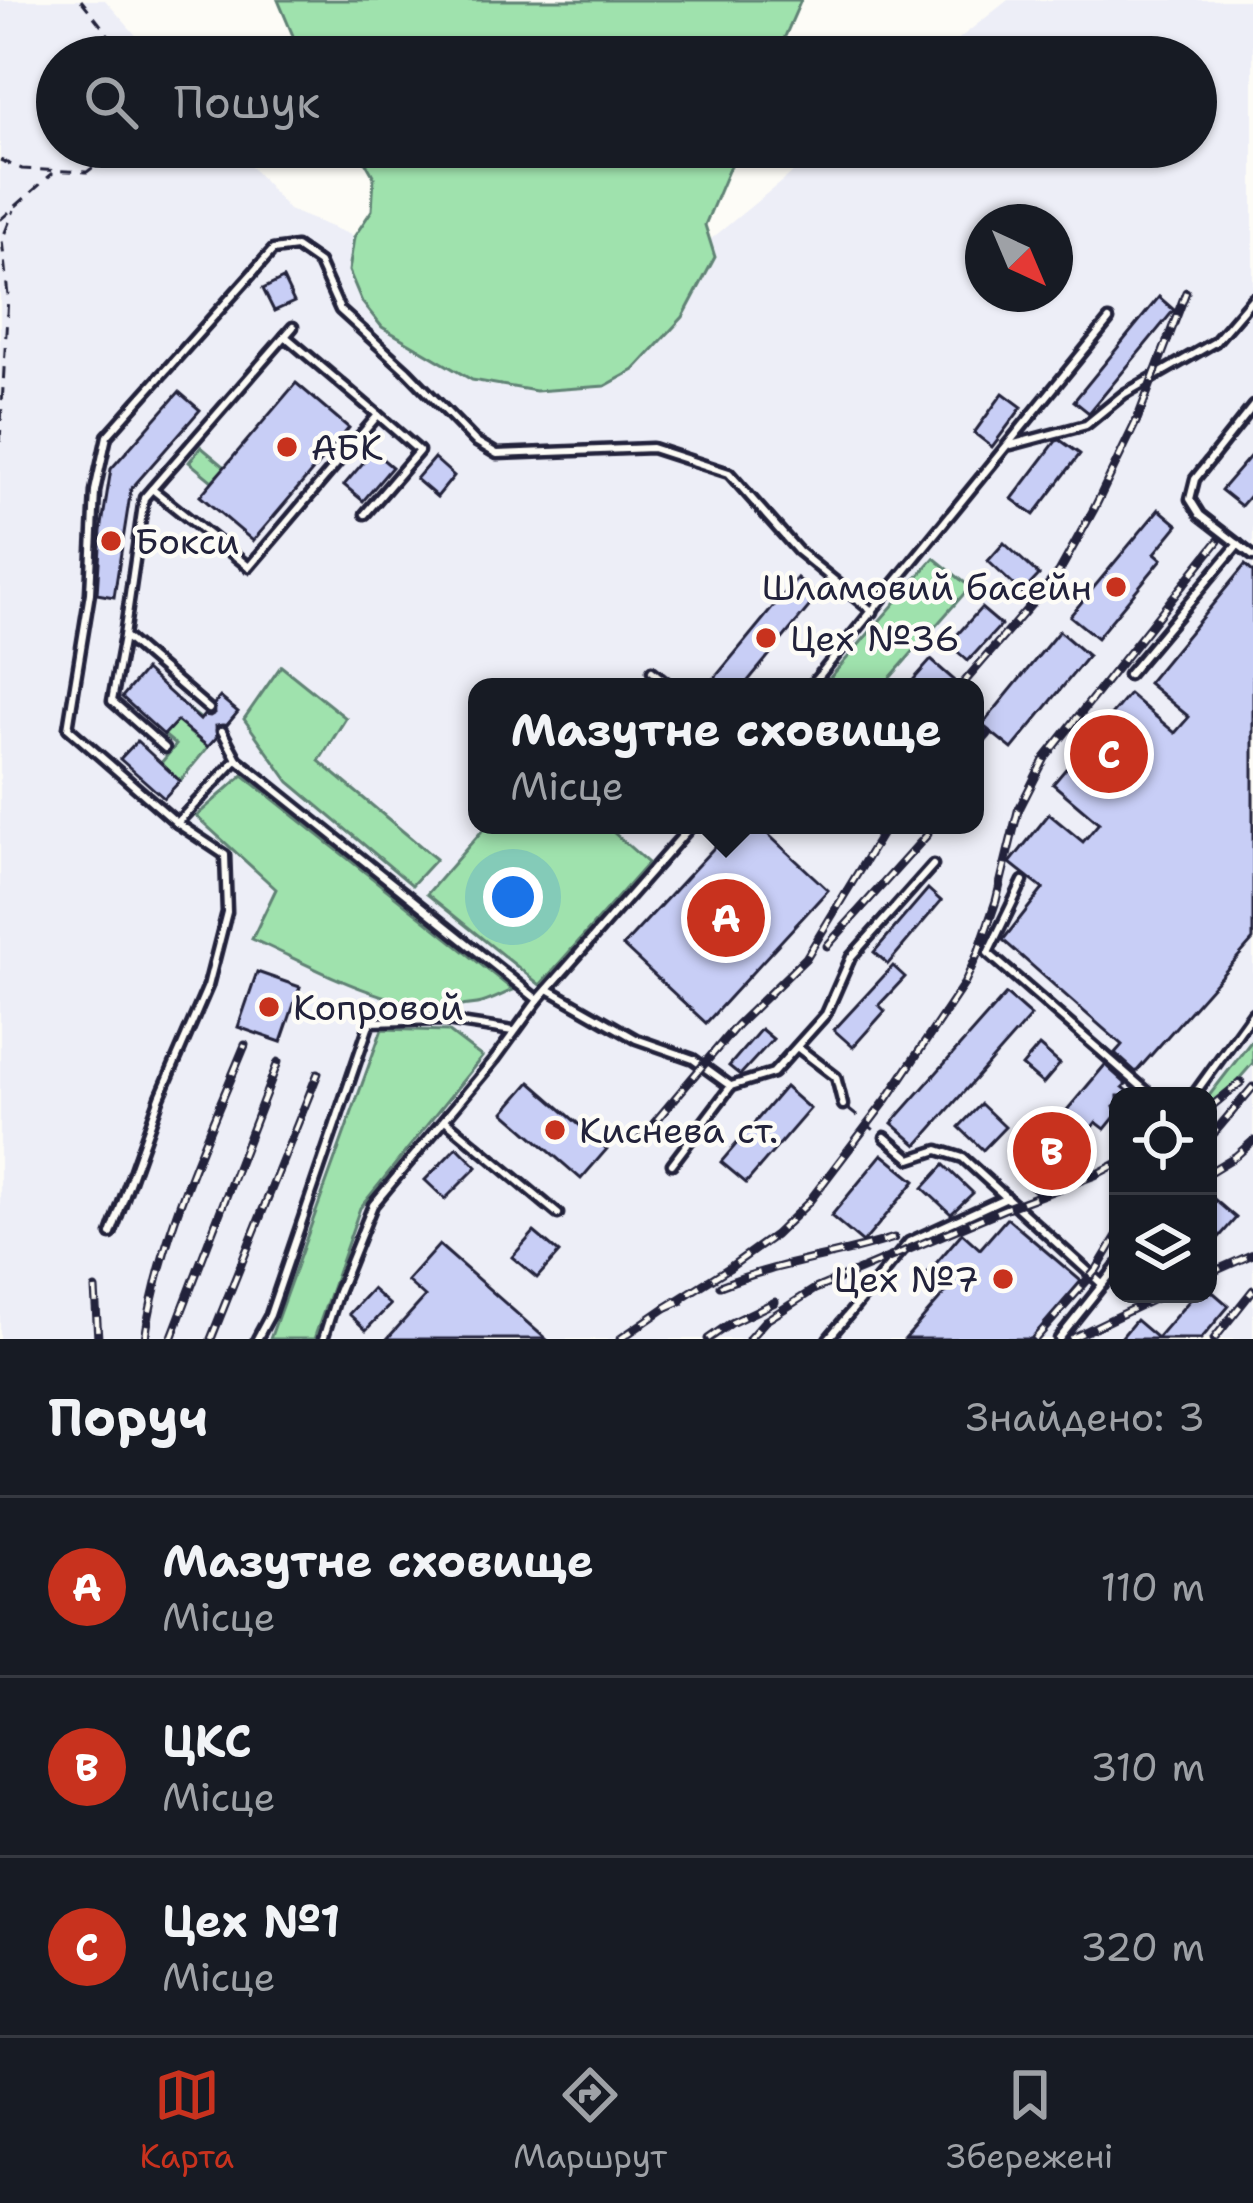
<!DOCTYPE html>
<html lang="uk">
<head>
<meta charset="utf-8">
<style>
	body { margin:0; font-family:"Shantell Sans",sans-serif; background:#20242c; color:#f1f3f6 }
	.controls { position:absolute; right:36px; bottom:36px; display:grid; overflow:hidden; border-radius:24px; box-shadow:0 3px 9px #0004 }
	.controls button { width:108px; height:108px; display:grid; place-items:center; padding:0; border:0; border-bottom:3px solid #363941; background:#171b24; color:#f1f3f6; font:60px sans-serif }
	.compass { position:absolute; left:965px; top:204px; width:108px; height:108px; border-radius:50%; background:#171b24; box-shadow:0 3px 9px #0004; rotate:136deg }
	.you { position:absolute; left:513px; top:897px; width:42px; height:42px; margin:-30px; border:9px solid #fff; border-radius:50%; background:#1a73e8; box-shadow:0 0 0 18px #1a73e833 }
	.badge { display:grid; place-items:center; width:78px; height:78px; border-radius:50%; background:#c8321e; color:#fff; font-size:39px; font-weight:700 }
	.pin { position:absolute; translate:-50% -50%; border:6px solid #fff; box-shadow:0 3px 12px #0006 }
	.popup { position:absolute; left:468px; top:678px; width:516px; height:156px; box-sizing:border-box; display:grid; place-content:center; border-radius:24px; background:#171b24; filter:drop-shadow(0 3px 9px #0005); font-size:39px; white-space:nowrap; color:#9ea1a6 }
	.popup b { font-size:45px; color:#f1f3f6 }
	.popup::after { content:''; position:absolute; left:50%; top:100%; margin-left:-24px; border:24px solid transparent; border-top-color:#171b24 }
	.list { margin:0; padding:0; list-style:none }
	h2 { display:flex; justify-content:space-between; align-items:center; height:156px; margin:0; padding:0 48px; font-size:51px }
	h2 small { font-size:39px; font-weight:400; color:#9ea1a6 }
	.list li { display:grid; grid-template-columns:78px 1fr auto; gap:36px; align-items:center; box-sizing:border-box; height:180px; padding:0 48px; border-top:3px solid #363941 }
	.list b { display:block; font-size:45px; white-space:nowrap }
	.list p { margin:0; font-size:39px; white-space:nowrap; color:#9ea1a6 }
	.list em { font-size:39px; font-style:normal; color:#9ea1a6 }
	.icon { flex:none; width:66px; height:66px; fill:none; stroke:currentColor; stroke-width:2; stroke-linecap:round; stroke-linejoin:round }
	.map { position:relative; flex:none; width:1253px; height:1339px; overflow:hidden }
	.search { position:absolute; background:#171b24; box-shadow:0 3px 9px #0004; left:36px; right:36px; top:36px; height:132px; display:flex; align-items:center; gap:30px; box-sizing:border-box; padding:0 42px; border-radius:66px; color:#9ea1a6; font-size:45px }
	.sheet { height:696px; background:#171b24 }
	nav { display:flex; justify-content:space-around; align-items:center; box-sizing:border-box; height:168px; border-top:3px solid #363941; background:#171b24; font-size:33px; color:#9ea1a6 }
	nav a { display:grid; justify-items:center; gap:6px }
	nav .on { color:#c8321e }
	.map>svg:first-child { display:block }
	.built { fill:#edeef7; fill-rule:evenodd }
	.green { fill:#9fe2ad; stroke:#608274; stroke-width:3 }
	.building { fill:#c8cef6; stroke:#22223b; stroke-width:3 }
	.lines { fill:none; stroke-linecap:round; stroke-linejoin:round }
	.service-casing { stroke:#22223b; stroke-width:15 }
	.path { stroke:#22223b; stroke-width:3; stroke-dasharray:12 9; stroke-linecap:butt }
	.service { stroke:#fdfcf7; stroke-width:6 }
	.rail-casing { stroke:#22223b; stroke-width:9 }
	.rail { stroke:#fdfcf7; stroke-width:4.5; stroke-dasharray:14; stroke-linecap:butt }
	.poi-dot { fill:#c8321e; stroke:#fdfcf7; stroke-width:4.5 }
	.labels { text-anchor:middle; stroke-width:9; stroke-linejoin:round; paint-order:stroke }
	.poi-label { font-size:36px; fill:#22223b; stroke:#fdfcf7; text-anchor:start }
</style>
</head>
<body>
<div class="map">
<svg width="1253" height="1339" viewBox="0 0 1253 1339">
	<rect width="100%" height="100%" fill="#fdfcf7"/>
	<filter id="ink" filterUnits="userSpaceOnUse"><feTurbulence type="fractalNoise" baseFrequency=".00833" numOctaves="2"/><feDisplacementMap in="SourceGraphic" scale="24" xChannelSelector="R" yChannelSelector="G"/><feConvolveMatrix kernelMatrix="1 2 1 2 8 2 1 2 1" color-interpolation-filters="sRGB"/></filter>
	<g filter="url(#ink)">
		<path class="built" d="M0,0h105l50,57h-98v90h177l55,63 224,90 176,-43 135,-110h372v-90h-260l72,-57h245v1339h-1253zM983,222h72v72h-72zM477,687h498v138h-498zM1118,1096h90v198h-90z"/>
		<g class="green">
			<polygon points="278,0 801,0 776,57 302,57"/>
			<polygon points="357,147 738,147 705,225 715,257 683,317 634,370 605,386 536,391 472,380 382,327 362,302 349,271 354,237 372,210 374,177"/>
			<polygon points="201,447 225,467 212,481 189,462"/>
			<polygon points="934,558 970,587 882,687 822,687"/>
			<polygon points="281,666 346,718 319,761 436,859 412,885 289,782 244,719"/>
			<polygon points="188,709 201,719 190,733 208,747 180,781 161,763 176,745 164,735"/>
			<path d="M243,775l270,215c-12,5 -24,12 -36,14 -80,14 -155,-34 -225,-65l24,-50 -80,-73z"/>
			<polygon points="487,825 605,825 648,863 540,985 427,894"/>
			<polygon points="382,1029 448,1031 482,1057 360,1208 314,1339 270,1339"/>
			<polygon points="1253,1039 1253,1063 1208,1114 1208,1097"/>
		</g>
		<g class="building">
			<polygon points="283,279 294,302 274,311 263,289"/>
			<polygon points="1159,297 1174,310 1089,413 1074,401"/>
			<polygon points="296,383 349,428 253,541 200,496"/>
			<polygon points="179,392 200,410 131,489 114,597 97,594 101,531 111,469"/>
			<polygon points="1003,393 1022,407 992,447 974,433"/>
			<polygon points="1060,440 1080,454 1034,515 1012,499 1056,441"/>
			<polygon points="373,451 392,467 363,501 344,485"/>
			<polygon points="1253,453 1253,492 1241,506 1221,490"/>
			<polygon points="434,458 454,476 437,497 416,479"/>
			<polygon points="1159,509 1178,525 1155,553 1162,559 1097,638 1070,616"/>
			<polygon points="1004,543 1039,575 1022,593 988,561"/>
			<polygon points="1245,565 1253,572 1253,940 1136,1072 1115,1053 1122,1045 1003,940 1043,889 1010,863 1049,814 1083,842 1099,823 1053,784 1129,694 1175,733 1189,717 1148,683"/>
			<polygon points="797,578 818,596 743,687 722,687 713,680"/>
			<polygon points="981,608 1001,625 968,661 949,644"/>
			<polygon points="1059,631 1088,656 1012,749 982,725"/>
			<polygon points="931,660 954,680 948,687 907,687"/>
			<polygon points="145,670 200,720 204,715 210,716 215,713 214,704 220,697 238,712 227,725 216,726 217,737 208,747 177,721 164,735 122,697"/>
			<polygon points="137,741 180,781 164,798 120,759"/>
			<polygon points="735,825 758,825 828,890 706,1023 623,946"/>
			<polygon points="928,889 941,901 888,964 874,952"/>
			<polygon points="893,966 905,977 879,1005 885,1011 853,1047 834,1030"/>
			<polygon points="257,972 300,987 281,1042 238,1027"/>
			<polygon points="1006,994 1031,1016 917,1145 892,1123"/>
			<polygon points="761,1029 773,1039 740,1075 729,1066"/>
			<polygon points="1039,1046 1060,1064 1043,1084 1022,1066"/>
			<polygon points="1105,1065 1126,1084 1123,1087 1134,1096 1118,1096 1118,1103 1114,1107 1118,1113 1105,1129 1096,1122 1038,1194 1013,1174"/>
			<polygon points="530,1082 607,1149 581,1179 504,1112"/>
			<polygon points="785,1087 810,1109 746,1183 721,1162"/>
			<polygon points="981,1104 1005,1127 983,1150 959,1127"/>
			<polygon points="457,1147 477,1167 445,1199 425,1180"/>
			<polygon points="882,1154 915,1181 863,1243 831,1216"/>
			<polygon points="944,1165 973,1193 951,1214 923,1188"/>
			<polygon points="1208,1194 1236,1218 1208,1250"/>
			<polygon points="1007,1218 1081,1281 1031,1339 905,1339 945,1293 925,1276 962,1233 980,1249"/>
			<polygon points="534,1232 559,1253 537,1278 512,1257"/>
			<polygon points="439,1245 546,1339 387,1339 425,1297 407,1281"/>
			<polygon points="1208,1288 1229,1306 1201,1339 1120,1339 1136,1320 1157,1338 1195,1294 1208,1294"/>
			<polygon points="372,1289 390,1305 366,1330 349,1314"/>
		</g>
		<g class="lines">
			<defs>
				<g id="service">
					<polyline points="1253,406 1195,479 1190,499 1200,515 1253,556"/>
					<polyline points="1011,445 1086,425 1124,394 1215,342 1253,298"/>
					<polyline points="152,489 249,567 378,415 285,336"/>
					<polyline points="365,514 419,451 378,415"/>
					<polyline points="124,636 144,498 293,327"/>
					<polyline points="652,671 672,687"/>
					<polyline points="1128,675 1238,544"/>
					<polyline points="810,687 1109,320"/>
					<polyline points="222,731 237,759 538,1000"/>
					<polyline points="165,748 112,701 124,636 209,709"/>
					<polyline points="237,759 177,823 68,728 90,593 95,491 107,436 273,250 296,247 319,263 340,310 407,371 475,441 497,454 652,448 729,473 798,551 873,612"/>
					<polyline points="1023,881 988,953 1152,1096"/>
					<polyline points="548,989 636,1039 693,1059 729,1085"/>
					<polyline points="797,1047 836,1077 843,1105"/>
					<polyline points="1193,1096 1253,1013"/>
					<polyline points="445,1120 558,1214"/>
					<polyline points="885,1137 911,1159 938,1150 963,1158 1103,1285"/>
					<polyline points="672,1164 731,1086 773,1073 826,1014 851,957 933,865"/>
					<polyline points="111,1234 160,1097 208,986 227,912 225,855 177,823"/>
					<polyline points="257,1339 270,1315 370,1022 440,1020 513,1031"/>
					<polyline points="323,1339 338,1292 373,1205 495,1059 538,1000 692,825"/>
					<polyline points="828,1339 909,1242 1007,1197"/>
					<polyline points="1059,1339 1118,1265"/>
				</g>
			</defs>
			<use href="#service" class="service-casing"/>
			<g class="path">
				<polyline points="81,0 121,51 121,57"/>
				<polyline points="0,160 22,169 87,172 104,159 104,147"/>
				<polyline points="0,220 53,173"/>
				<polyline points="0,442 8,296 2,240 14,210"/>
				<polyline points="848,1109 878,1133"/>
			</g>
			<use href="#service" class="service"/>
			<defs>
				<g id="rail">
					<polyline points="960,687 1059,572 1094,509 1137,420 1186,292"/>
					<polyline points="975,749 988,734"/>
					<polyline points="827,946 928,834"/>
					<polyline points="1208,1109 1241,1082"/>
					<polyline points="1208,1140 1253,1087"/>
					<polyline points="639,1141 737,1025 806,958 887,825"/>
					<polyline points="1208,1173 1236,1156 1253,1141"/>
					<polyline points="1208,1274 1253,1254"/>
					<path d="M720,1286c57,-23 116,-29 174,-48"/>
					<polyline points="95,1289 98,1339"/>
					<polyline points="665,1308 729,1268 775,1235 808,1203 887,1099 964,984 978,953 996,901 1018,811 1045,758 1218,541"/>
					<path d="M145,1339c15,-104 60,-197 100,-294"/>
					<polyline points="171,1339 278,1062"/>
					<polyline points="211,1339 318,1073"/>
					<polyline points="620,1339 665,1308 681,1301"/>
					<polyline points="708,1339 731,1323 775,1302"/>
					<polyline points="749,1339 765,1321 815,1289 1004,1209 1095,1175 1118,1163"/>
					<polyline points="1035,1339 1097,1269 1118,1234"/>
					<polyline points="1070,1339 1164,1294"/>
					<polyline points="1214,1339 1253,1290"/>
				</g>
			</defs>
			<use href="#rail" class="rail-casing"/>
			<use href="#rail" class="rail"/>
		</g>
	</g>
	<g class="poi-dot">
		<circle cx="287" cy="447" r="12"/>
		<circle cx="111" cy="541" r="12"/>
		<circle cx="1116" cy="587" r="12"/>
		<circle cx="766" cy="638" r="12"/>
		<circle cx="269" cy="1007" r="12"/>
		<circle cx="555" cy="1130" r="12"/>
		<circle cx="1003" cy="1279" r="12"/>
	</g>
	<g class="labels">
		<g class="poi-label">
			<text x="311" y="460">АБК</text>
			<text x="135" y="554">Бокси</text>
			<text x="1092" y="600" text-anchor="end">Шламовий басейн</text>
			<text x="790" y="651">Цех №36</text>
			<text x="293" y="1020">Копровой</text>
			<text x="579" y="1143">Киснева ст.</text>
			<text x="979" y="1292" text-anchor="end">Цех №7</text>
		</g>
	</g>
</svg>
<div class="controls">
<button><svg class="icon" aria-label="locate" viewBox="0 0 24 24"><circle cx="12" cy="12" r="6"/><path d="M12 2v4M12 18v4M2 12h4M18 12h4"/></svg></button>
<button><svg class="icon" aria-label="layers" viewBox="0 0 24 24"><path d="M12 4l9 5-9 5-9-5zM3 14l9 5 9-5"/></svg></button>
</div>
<svg class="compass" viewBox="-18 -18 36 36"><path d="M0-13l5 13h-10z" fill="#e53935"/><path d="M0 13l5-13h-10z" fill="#9ea1a6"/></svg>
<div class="you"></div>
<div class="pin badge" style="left:726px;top:918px">A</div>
<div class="popup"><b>Мазутне сховище</b>Місце</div>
<div class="pin badge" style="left:1052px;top:1151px">B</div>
<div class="pin badge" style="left:1109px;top:754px">C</div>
<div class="search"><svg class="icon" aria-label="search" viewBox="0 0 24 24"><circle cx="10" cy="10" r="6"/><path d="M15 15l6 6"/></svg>Пошук</div>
</div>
<section class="sheet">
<h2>Поруч<small>Знайдено: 3</small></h2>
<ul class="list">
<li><span class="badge">A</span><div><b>Мазутне сховище</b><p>Місце</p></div><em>110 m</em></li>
<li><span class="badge">B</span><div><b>ЦКС</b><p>Місце</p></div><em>310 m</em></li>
<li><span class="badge">C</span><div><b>Цех №1</b><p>Місце</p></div><em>320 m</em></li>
</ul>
</section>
<nav>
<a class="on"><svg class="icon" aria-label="map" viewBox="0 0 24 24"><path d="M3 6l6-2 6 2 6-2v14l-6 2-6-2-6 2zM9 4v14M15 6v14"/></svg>Карта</a>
<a><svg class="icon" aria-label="directions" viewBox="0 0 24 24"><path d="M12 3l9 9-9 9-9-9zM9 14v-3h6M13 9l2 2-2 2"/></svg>Маршрут</a>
<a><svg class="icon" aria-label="saved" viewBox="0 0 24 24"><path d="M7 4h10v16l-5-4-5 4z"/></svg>Збережені</a>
</nav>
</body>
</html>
